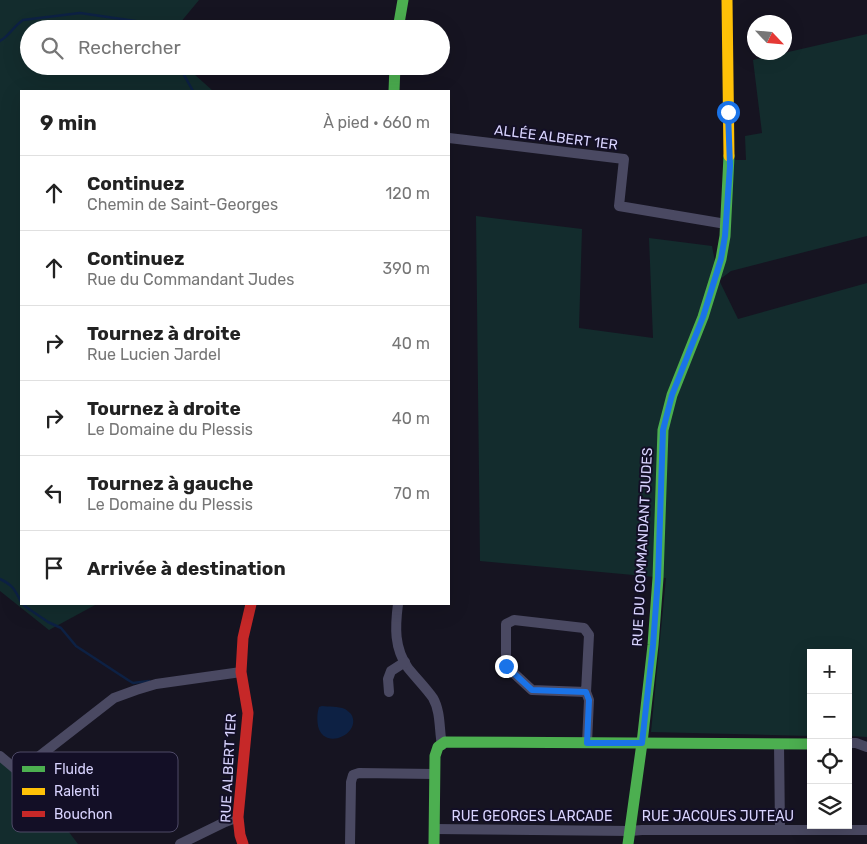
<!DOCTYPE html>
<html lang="fr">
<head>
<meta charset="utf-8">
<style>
	body { margin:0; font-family:Rubik,sans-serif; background:#f2f2f2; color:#222 }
	.controls { position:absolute; right:15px; bottom:15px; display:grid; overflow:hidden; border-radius:0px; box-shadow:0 5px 20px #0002 }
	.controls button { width:45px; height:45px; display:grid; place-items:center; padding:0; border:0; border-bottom:1px solid #e0e0e0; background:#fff; color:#222; font:25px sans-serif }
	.compass { position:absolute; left:747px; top:15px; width:45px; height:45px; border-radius:50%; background:#fff; box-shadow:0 5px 20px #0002; rotate:116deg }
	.stop { position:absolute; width:15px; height:15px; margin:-11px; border:4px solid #1a73e8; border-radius:50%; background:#fff }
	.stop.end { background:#1a73e8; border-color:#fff; box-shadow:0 1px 5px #0008 }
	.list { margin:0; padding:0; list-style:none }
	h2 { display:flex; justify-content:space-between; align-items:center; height:65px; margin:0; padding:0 20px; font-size:21px }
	h2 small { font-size:16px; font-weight:400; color:#767676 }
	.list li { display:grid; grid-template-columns:32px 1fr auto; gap:15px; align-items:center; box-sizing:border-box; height:75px; padding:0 20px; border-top:1px solid #e0e0e0 }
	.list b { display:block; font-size:19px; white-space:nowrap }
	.list p { margin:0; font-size:16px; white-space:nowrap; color:#767676 }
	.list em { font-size:16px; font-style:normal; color:#767676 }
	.icon { flex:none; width:28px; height:28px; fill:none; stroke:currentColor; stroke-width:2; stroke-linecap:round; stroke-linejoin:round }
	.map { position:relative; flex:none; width:867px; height:844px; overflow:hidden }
	.search { position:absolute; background:#fff; box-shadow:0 5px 20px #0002; left:20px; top:20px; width:430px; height:55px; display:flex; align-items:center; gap:12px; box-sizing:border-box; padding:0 18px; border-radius:28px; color:#767676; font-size:19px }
	.panel { position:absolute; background:#fff; box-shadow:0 5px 20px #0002; left:20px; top:90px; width:430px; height:515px; border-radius:0px }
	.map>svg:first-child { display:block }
	.green { fill:#132c2d }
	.water { fill:#0d2144 }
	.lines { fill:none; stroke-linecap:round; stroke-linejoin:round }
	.stream { stroke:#0d2144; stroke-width:2.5 }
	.street { stroke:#4a4962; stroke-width:10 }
	.fast { stroke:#4caf50; stroke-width:11 }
	.slow { stroke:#ffc107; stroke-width:11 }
	.jam { stroke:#c62828; stroke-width:11 }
	.route { stroke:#1a73e8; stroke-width:6 }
	.labels { text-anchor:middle; stroke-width:4; stroke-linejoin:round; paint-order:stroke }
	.street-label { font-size:14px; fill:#d9d4ff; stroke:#130f26 }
	.key { fill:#130f26; stroke:#4e4a67; stroke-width:1 }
	.key-label { font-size:14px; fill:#d9d4ff }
</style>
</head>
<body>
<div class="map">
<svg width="867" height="844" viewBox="0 0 867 844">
	<rect width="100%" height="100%" fill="#161421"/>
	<g class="green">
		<polygon points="0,0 199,0 175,29 29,29 29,66 185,66 213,91 21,91 21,604 97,604 49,630 0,591"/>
		<polygon points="867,34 867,236 731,271 719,280 738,319 867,283 867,737 848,736 848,653 811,653 811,736 651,732 666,578 480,561 476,216 582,229 579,328 653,338 649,238 712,246 718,278 732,160 746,160 745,136 762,133 753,60"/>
		<polygon points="0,751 16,763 78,844 0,844"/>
	</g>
	<path class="water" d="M322,706c7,1 16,0 23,3 2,1 4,3 6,5 12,19 -27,38 -33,12 -1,-8 -1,-12 1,-19z"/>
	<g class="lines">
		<g class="stream">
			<path d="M0,41c9,-5 14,-15 23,-21l57,-7 69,10 8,6"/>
			<polyline points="179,66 193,91"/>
			<path d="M0,579c13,6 15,11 21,23"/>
			<polyline points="23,604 26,607 48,622 61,628 76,646 128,680 133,683 149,681"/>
		</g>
		<g class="street">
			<polyline points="449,138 624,159 619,206 726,224"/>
			<path d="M398,604c-3,23 -4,44 10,64 8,10 18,20 25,30 8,14 6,32 9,47"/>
			<polyline points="389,692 388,679 391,671 405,662"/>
			<polyline points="586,692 589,635 584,628 514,620 506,624 506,666 532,690 586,692 589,700 587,743"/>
			<polyline points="848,743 856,743 867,747"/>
			<polyline points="779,744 780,829"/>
			<polyline points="0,756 19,772 48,817"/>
			<polyline points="19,772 114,698 136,690 156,684 241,672"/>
			<polyline points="434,829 630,831 642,830 867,830"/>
			<polyline points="180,844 225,822 238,817"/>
			<polyline points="350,844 351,782 353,775 359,773 434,774"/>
		</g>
		<g class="fast">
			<polyline points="398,29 403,0"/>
			<polyline points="394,91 395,66"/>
			<polyline points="434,844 435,756 438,747 445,742 811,744"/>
			<polyline points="628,844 642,743 653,645 658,578 663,430 672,395 703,317 721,259 725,236 729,156"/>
		</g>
		<polyline class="slow" points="727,0 729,156"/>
		<polyline class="jam" points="243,844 240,835 238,817 248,713 241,672 243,638 251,604"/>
	</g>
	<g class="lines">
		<polyline class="route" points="506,666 532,690 586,692 589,700 587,743 642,743 653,645 658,578 663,430 672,395 703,317 721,259 725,236 730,166 728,112"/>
	</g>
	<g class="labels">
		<g class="street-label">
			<text transform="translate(556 137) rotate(7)" y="5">ALLÉE ALBERT 1ER</text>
			<text transform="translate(642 547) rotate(-87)" y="5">RUE DU COMMANDANT JUDES</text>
			<text transform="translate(228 768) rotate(-87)" y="5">RUE ALBERT 1ER</text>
			<text x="532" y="821">RUE GEORGES LARCADE</text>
			<text x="718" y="821">RUE JACQUES JUTEAU</text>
		</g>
	</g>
	<rect x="12" y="752" width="166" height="80" rx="8" class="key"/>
	<rect x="22" y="766" width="23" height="6" fill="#4caf50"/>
	<rect x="22" y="788" width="23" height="7" fill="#ffc107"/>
	<rect x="22" y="811" width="23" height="6" fill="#c62828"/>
	<g class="key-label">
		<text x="54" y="774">Fluide</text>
		<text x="54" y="796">Ralenti</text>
		<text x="54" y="819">Bouchon</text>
	</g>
</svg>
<div class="controls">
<button>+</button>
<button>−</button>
<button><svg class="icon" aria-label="locate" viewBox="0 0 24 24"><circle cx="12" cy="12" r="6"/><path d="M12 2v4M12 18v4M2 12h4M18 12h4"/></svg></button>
<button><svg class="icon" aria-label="layers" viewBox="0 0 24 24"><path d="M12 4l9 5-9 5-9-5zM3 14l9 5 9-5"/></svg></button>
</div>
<svg class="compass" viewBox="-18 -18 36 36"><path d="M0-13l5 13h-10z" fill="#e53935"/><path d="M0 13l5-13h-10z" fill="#767676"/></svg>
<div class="stop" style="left:728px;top:112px"></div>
<div class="stop end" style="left:506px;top:666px"></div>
<div class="search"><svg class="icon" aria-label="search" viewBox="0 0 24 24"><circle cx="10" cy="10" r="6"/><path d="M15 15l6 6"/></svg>Rechercher</div>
<section class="panel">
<h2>9 min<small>À pied · 660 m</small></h2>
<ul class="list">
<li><svg class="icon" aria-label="ahead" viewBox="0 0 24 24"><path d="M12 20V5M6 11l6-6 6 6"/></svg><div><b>Continuez</b><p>Chemin de Saint-Georges</p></div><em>120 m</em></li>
<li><svg class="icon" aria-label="ahead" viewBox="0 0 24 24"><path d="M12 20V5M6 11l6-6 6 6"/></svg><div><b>Continuez</b><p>Rue du Commandant Judes</p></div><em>390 m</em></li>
<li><svg class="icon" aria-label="right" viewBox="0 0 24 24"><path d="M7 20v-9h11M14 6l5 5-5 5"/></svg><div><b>Tournez à droite</b><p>Rue Lucien Jardel</p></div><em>40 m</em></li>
<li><svg class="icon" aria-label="right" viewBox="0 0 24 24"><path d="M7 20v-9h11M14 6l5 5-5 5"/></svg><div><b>Tournez à droite</b><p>Le Domaine du Plessis</p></div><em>40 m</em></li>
<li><svg class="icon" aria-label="left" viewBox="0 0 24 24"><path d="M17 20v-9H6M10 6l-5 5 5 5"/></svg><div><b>Tournez à gauche</b><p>Le Domaine du Plessis</p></div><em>70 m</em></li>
<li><svg class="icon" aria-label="arrive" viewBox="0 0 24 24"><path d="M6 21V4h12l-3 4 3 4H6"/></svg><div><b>Arrivée à destination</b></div></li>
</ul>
</section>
</div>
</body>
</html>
